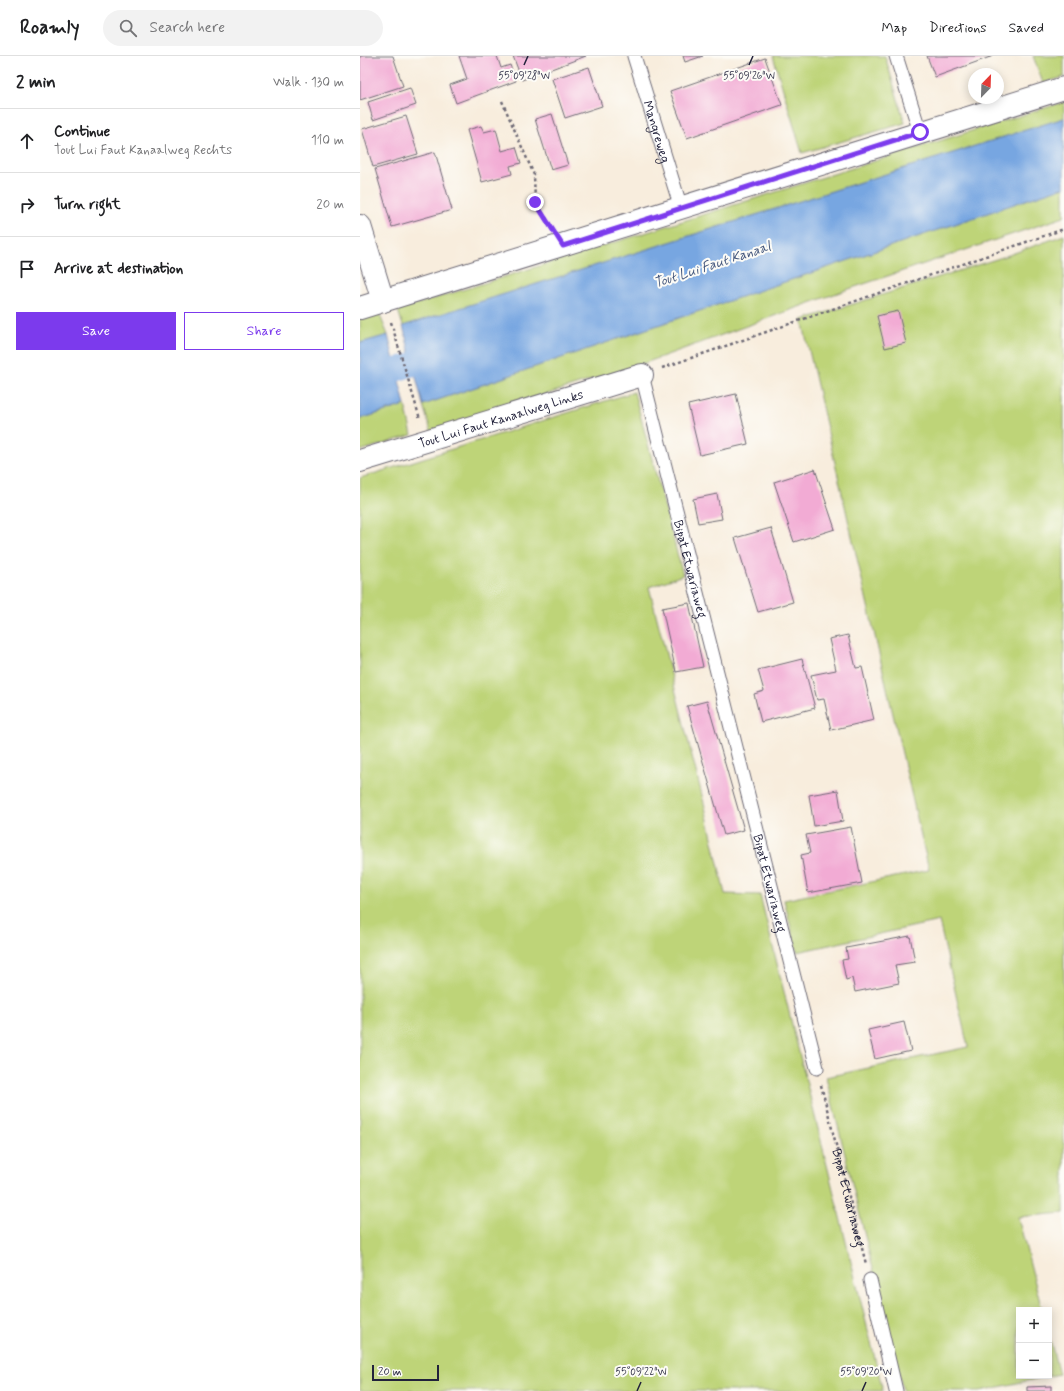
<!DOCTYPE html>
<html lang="en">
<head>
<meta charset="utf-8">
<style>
	body { margin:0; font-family:Mynerve,sans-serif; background:#f2f2f2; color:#202124 }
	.controls { position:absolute; right:12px; bottom:12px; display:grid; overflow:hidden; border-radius:0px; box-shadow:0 2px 10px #0003 }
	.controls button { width:36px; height:36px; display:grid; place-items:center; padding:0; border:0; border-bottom:1px solid #e0e0e0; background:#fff; color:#202124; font:20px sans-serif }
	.compass { position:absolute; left:608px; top:12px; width:36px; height:36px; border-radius:50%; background:#fff; box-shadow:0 2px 10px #0003; rotate:23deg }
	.scale { position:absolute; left:12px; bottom:10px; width:67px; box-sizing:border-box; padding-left:4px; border:2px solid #22223b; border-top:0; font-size:11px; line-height:14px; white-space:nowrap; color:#22223b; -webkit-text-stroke:3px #fdfcf7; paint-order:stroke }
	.stop { position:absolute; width:12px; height:12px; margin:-9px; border:3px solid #7c3aed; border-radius:50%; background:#fff }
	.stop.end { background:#7c3aed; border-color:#fff; box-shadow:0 1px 4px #0008 }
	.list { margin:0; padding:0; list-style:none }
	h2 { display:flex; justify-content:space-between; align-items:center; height:52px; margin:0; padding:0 16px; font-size:17px }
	h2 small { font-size:13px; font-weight:400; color:#757577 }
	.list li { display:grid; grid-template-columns:26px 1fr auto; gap:12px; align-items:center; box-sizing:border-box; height:64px; padding:0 16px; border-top:1px solid #e0e0e0 }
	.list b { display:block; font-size:15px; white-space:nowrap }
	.list p { margin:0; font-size:13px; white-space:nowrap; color:#757577 }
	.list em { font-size:13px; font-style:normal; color:#757577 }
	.actions { display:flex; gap:8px; padding:12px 16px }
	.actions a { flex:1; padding:9px 0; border:1px solid #7c3aed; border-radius:0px; text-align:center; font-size:14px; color:#7c3aed }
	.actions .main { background:#7c3aed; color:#fff }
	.icon { flex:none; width:22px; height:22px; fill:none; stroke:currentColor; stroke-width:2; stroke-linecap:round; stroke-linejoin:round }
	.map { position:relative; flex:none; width:704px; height:1335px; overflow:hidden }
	header { display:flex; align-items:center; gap:24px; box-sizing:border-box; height:56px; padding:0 20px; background:#fff; border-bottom:1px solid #e0e0e0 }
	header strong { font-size:19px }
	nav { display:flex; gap:22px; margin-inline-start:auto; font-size:14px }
	.search { width:280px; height:36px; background:#f2f2f2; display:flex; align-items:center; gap:10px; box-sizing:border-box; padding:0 14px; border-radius:22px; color:#757577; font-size:15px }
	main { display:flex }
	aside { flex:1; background:#fff }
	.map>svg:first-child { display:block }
	.green { fill:#bed478; stroke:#707b5a }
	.water { fill:#77a6e1; stroke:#4c648e }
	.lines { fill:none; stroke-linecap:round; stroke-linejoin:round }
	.canal { stroke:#77a6e1; stroke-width:24 }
	.building { fill:#f2abd4 }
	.service-casing { stroke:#6d6974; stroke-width:15 }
	.minor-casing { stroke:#6d6974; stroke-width:24 }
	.tertiary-casing { stroke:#6d6974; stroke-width:24 }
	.path { stroke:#6d6974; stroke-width:2.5; stroke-dasharray:3 3; stroke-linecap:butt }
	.service { stroke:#fff; stroke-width:13 }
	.minor { stroke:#fff; stroke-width:22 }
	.tertiary { stroke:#fff; stroke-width:22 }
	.route { stroke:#7c3aed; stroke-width:5 }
	.ticks { fill:none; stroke:#22223b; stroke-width:1.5 }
	.labels { text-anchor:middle; stroke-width:4; stroke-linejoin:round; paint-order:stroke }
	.street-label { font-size:13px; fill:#22223b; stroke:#fdfcf7 }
	.water-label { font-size:14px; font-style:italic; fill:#44577d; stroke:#fdfcf7 }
	.ticks-label { font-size:10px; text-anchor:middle; fill:#22223b; stroke:#fdfcf7; stroke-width:4; stroke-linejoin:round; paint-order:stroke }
</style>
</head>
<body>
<header>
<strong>Roamly</strong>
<div class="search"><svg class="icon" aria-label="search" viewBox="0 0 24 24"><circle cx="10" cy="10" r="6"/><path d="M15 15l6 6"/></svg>Search here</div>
<nav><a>Map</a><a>Directions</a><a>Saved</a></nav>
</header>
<main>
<aside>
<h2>2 min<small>Walk · 130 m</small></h2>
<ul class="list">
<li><svg class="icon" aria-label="ahead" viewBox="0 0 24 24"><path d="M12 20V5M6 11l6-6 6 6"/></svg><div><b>Continue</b><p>Tout Lui Faut Kanaalweg Rechts</p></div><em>110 m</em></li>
<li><svg class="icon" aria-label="right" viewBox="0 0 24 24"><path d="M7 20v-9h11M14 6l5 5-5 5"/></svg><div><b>Turn right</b></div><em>20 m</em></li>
<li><svg class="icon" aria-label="arrive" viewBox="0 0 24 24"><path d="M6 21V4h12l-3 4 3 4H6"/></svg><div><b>Arrive at destination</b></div></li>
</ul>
<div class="actions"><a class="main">Save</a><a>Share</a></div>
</aside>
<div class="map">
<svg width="704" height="1335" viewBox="0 0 704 1335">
	<rect width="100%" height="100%" fill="#fdfcf7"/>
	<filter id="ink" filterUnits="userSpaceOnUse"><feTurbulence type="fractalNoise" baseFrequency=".025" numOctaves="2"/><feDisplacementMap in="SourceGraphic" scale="8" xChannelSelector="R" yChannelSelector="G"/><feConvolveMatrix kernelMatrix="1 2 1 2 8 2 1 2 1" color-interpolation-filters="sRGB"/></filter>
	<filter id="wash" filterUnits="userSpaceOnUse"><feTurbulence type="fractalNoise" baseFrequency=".012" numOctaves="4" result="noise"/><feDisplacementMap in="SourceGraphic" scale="16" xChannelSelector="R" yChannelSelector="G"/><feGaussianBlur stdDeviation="0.9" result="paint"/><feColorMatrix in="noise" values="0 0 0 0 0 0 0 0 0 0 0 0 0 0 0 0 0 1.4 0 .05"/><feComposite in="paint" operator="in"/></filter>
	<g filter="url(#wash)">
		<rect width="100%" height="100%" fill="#f8eddd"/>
		<g class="green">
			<polygon points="413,0 525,0 545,67 442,97"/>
			<polygon points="673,0 704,0 704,21 683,27"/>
			<polygon points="704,46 704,62 43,270 38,254"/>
			<polygon points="704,131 704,161 480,236 282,308 71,375 63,349"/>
			<polygon points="704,179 704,1157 658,1161 682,1254 659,1254 659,1320 689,1320 689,1280 699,1318 620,1335 543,1335 466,1021 608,991 579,865 437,896 424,844 569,814 442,264 646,200"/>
			<polygon points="19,257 28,279 0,287 0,263"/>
			<polygon points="274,336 323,519 289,531 345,751 365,838 400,839 523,1335 0,1335 0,422"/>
			<polygon points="45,349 52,379 0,395 0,363"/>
		</g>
		<g class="water">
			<polygon points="704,62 704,131 63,349 43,270"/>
			<polygon points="28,279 45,349 0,363 0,287"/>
		</g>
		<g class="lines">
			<polyline class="canal" points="0,326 83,298"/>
		</g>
		<g id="blocks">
			<g class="building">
				<polygon points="0,0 33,0 43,30 0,44"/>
				<polygon points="99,0 137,0 141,12 150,9 156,25 96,47 90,29 107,23"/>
				<polygon points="153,0 226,0 162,24"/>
				<polygon points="323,0 343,0 325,6"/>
				<polygon points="567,0 633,0 575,21"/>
				<polygon points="405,2 422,49 327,82 310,35"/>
				<polygon points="229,11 242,50 205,62 192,23"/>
				<polygon points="50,32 56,49 13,64 8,46"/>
				<polygon points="192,58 208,109 191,114 175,63"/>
				<polygon points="46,60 58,98 13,111 2,73"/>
				<polygon points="121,70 124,76 136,73 142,95 156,91 161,107 150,110 152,118 122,126 107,74"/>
				<polygon points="75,96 92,154 32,171 15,113"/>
				<polygon points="538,255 546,287 525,292 517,260"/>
				<polygon points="376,338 388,388 340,399 328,349"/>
				<polygon points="455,413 475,473 434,486 414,426"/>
				<polygon points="357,438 362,463 338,467 333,443"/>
				<polygon points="411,472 433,546 398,556 375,482"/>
				<polygon points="329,547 343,611 316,616 302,552"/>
				<polygon points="488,579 496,612 502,611 514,664 471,674 464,643 457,644 451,619 476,614 469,583"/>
				<polygon points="442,603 455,652 401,666 394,638 404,635 398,614"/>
				<polygon points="347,645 384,774 364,779 327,650"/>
				<polygon points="478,734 483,765 454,770 449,739"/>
				<polygon points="491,771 502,827 448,837 441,799 450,797 446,779"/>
				<polygon points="550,880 555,906 535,909 539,927 495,936 492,922 486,924 482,904 488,903 486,892"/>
				<polygon points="544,966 551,995 515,1003 508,974"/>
				<polygon points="691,1330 691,1335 667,1335 667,1331"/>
			</g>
		</g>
	</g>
	<g filter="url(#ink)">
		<use href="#blocks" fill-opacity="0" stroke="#6d6974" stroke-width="1"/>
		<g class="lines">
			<defs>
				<g id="service">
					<path id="s2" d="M274,0l47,152"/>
					<polyline points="536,0 560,76"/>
					<path id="s3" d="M282,319l175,693"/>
					<polyline points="510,1224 536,1335"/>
				</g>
				<g id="minor">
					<polyline points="0,170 23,245"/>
					<path id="s4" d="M0,405l282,-86"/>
				</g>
				<polyline id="tertiary" points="0,252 704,32"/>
			</defs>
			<use href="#service" class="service-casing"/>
			<use href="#minor" class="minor-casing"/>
			<use href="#tertiary" class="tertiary-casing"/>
			<g class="path">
				<polyline points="142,45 174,119 175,146 190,169"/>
				<polyline points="31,266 60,363"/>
				<polyline points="302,312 704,173"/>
				<path id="s1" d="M461,1029l45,179"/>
			</g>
			<use href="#service" class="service"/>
			<use href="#minor" class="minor"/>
			<use href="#tertiary" class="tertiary"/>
		</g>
	</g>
	<g class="lines" filter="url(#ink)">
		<polyline class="route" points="175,146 203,190 560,76"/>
	</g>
	<path class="ticks" d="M164,9l4,-9M389,9l4,-9M277,1335l4,-9M502,1335l4,-9"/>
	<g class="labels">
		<g class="street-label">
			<text dy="5" stroke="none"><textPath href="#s2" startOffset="79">Mangreweg</textPath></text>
			<text dy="5" stroke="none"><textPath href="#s4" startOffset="147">Tout Lui Faut Kanaalweg Links</textPath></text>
			<text dy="5" stroke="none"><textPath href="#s3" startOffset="200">Bipat Etwariaweg</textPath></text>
			<text dy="5" stroke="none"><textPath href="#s3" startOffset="524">Bipat Etwariaweg</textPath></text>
			<text dy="5" stroke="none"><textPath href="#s1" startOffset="116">Bipat Etwariaweg</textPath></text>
		</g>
		<g class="water-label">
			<text transform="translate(352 208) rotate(-18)" y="5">Tout Lui Faut Kanaal</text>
		</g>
	</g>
	<g class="ticks-label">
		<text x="164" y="23">55°09'28"W</text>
		<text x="389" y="23">55°09'26"W</text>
		<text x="281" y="1319">55°09'22"W</text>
		<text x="506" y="1319">55°09'20"W</text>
	</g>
</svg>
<div class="controls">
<button>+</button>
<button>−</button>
</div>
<svg class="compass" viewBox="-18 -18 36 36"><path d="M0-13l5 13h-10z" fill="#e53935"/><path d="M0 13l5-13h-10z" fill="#757577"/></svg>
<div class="scale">20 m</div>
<div class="stop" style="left:560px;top:76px"></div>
<div class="stop end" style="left:175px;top:146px"></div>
</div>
</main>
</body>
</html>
